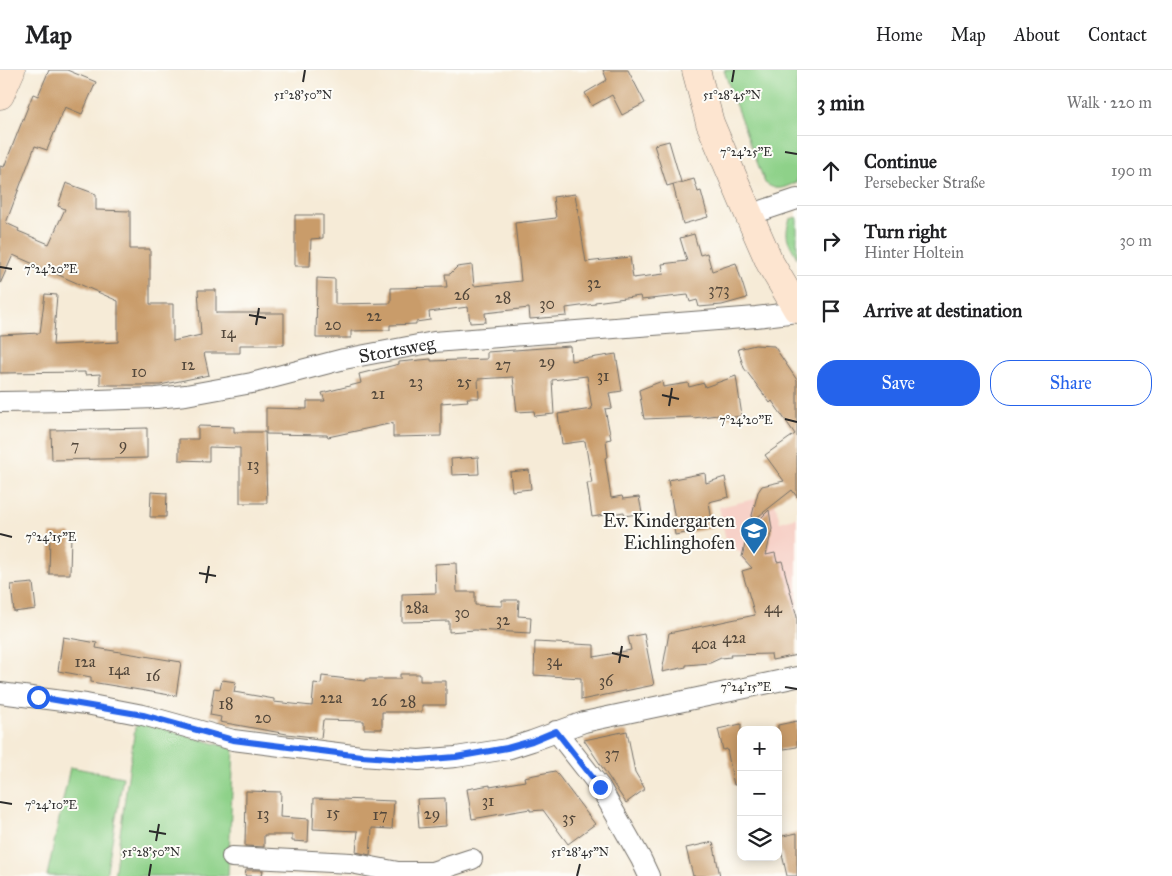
<!DOCTYPE html>
<html lang="en">
<head>
<meta charset="utf-8">
<style>
	body { margin:0; font-family:"IM FELL Great Primer",serif; background:#f6f6f6; color:#202124 }
	.controls { position:absolute; right:15px; bottom:15px; display:grid; overflow:hidden; border-radius:10px; box-shadow:0 2px 12px #0003 }
	.controls button { width:45px; height:45px; display:grid; place-items:center; padding:0; border:0; border-bottom:1px solid #e0e0e0; background:#fff; color:#202124; font:25px sans-serif }
	.stop { position:absolute; width:15px; height:15px; margin:-11px; border:4px solid #2563eb; border-radius:50%; background:#fff }
	.stop.end { background:#2563eb; border-color:#fff; box-shadow:0 1px 5px #0008 }
	.list { margin:0; padding:0; list-style:none }
	h2 { display:flex; justify-content:space-between; align-items:center; height:65px; margin:0; padding:0 20px; font-size:21px }
	h2 small { font-size:16px; font-weight:400; color:#757577 }
	.list li { display:grid; grid-template-columns:32px 1fr auto; gap:15px; align-items:center; box-sizing:border-box; height:70px; padding:0 20px; border-top:1px solid #e0e0e0 }
	.list b { display:block; font-size:19px; white-space:nowrap }
	.list p { margin:0; font-size:16px; white-space:nowrap; color:#757577 }
	.list em { font-size:16px; font-style:normal; color:#757577 }
	.actions { display:flex; gap:10px; padding:15px 20px }
	.actions a { flex:1; padding:11px 0; border:1px solid #2563eb; border-radius:20px; text-align:center; font-size:18px; color:#2563eb }
	.actions .main { background:#2563eb; color:#fff }
	.icon { flex:none; width:28px; height:28px; fill:none; stroke:currentColor; stroke-width:2; stroke-linecap:round; stroke-linejoin:round }
	.map { position:relative; flex:none; width:797px; height:806px; overflow:hidden }
	header { display:flex; align-items:center; gap:30px; box-sizing:border-box; height:70px; padding:0 25px; background:#fff; border-bottom:1px solid #e0e0e0 }
	header strong { font-size:24px }
	nav { display:flex; gap:28px; margin-inline-start:auto; font-size:18px }
	main { display:flex }
	aside { flex:1; background:#fff }
	.map>svg:first-child { display:block }
	.built { fill:#f7d1c8 }
	.green { fill:#8ed189; stroke:#5c7e5a }
	.building { fill:#c99c6a }
	.lines { fill:none; stroke-linecap:round; stroke-linejoin:round }
	.street-casing { stroke:#726e67; stroke-width:22 }
	.secondary-casing { stroke:#726e67; stroke-width:29 }
	.street { stroke:#fff; stroke-width:20 }
	.secondary { stroke:#fde5d0; stroke-width:28 }
	.route { stroke:#2563eb; stroke-width:6 }
	.ticks { fill:none; stroke:#2b2b2b; stroke-width:2 }
	.labels { text-anchor:middle; stroke-width:4; stroke-linejoin:round; paint-order:stroke }
	.number-label { font-size:16px; fill:#52473b }
	.street-label { font-size:19px; fill:#2b2b2b; stroke:#fdfcf7 }
	.poi-label { font-size:19px; fill:#2b2b2b; stroke:#fdfcf7; text-anchor:end }
	.ticks-label { font-size:12px; text-anchor:middle; fill:#2b2b2b; stroke:#fdfcf7; stroke-width:4; stroke-linejoin:round; paint-order:stroke }
</style>
</head>
<body>
<header>
<strong>Map</strong>
<nav><a>Home</a><a>Map</a><a>About</a><a>Contact</a></nav>
</header>
<main>
<div class="map">
<svg width="797" height="806" viewBox="0 0 797 806">
	<rect width="100%" height="100%" fill="#fdfcf7"/>
	<filter id="ink" filterUnits="userSpaceOnUse"><feTurbulence type="fractalNoise" baseFrequency=".02" numOctaves="2"/><feDisplacementMap in="SourceGraphic" scale="10" xChannelSelector="R" yChannelSelector="G"/><feConvolveMatrix kernelMatrix="1 2 1 2 8 2 1 2 1" color-interpolation-filters="sRGB"/></filter>
	<filter id="wash" filterUnits="userSpaceOnUse"><feTurbulence type="fractalNoise" baseFrequency=".0096" numOctaves="4" result="noise"/><feDisplacementMap in="SourceGraphic" scale="20" xChannelSelector="R" yChannelSelector="G"/><feGaussianBlur stdDeviation="1.12" result="paint"/><feColorMatrix in="noise" values="0 0 0 0 0 0 0 0 0 0 0 0 0 0 0 0 0 1.4 0 .05"/><feComposite in="paint" operator="in"/></filter>
	<g filter="url(#wash)">
		<rect width="100%" height="100%" fill="#f6ebd7"/>
		<polygon class="built" points="773,425 780,452 797,447 797,547 782,491 777,492 775,483 743,491 740,482 726,471 719,437"/>
		<g class="green">
			<path d="M724,0h73v112c-14,6 -19,10 -32,1l-31,-82z"/>
			<path d="M797,147v41c-8,-16 -14,-21 -7,-39z"/>
			<polygon points="136,651 234,679 228,806 114,806"/>
			<polygon points="70,697 123,707 106,806 47,806"/>
		</g>
		<g id="blocks">
			<g class="building">
				<polygon points="49,0 67,0 96,12 82,44 65,37 47,80 35,76 6,153 19,159 18,161 49,174 65,139 58,136 66,113 96,124 96,140 130,141 130,179 150,179 150,234 173,234 173,271 201,265 198,220 216,220 216,243 284,243 284,275 240,275 240,283 204,283 209,305 160,315 100,315 100,304 85,305 85,302 0,303 0,265 40,263 45,224 57,225 53,275 118,272 118,231 13,185 0,214 0,96 4,97 33,24 38,26"/>
				<polygon points="603,0 628,0 645,33 622,45 612,25 592,36 585,23 607,10"/>
				<polygon points="669,71 681,112 667,116 654,75"/>
				<polygon points="694,109 698,122 701,121 708,147 683,154 673,115"/>
				<polygon points="575,124 586,192 630,187 633,208 664,204 662,194 687,191 680,168 694,164 700,185 707,183 712,201 736,193 747,228 722,235 699,237 697,230 690,232 688,225 641,230 640,226 595,232 595,234 566,238 567,246 530,249 529,238 485,243 486,252 470,253 468,237 429,242 430,250 416,252 416,254 390,255 390,260 351,261 351,268 316,268 317,208 335,209 335,234 391,233 391,218 447,217 445,204 450,204 457,197 472,195 474,216 521,211 515,153 556,148 553,127"/>
				<polygon points="295,145 323,145 323,168 311,169 310,196 295,196"/>
				<polygon points="755,275 774,276 797,310 797,427 792,420 750,453 758,422 762,416 784,411 765,385 795,364 772,331 770,333 744,298 738,279"/>
				<polygon points="570,276 571,291 616,284 622,321 609,323 612,338 605,339 611,369 606,370 608,387 605,388 611,428 622,426 623,429 639,427 642,443 625,446 624,442 592,447 587,413 592,413 585,371 562,374 558,344 592,339 587,306 552,310 554,344 535,346 534,341 517,342 513,307 478,309 479,328 467,328 468,331 441,333 441,366 393,367 393,353 328,367 327,365 266,364 266,338 307,339 307,331 325,331 322,323 361,313 359,304 399,294 399,292 431,289 431,291 487,289 487,282"/>
				<polygon points="736,306 742,346 726,348 725,344 719,347 718,345 693,348 693,347 644,349 639,320 662,311 663,317 688,313 689,317 704,313 705,317"/>
				<polygon points="198,356 234,357 234,362 265,362 267,433 240,433 240,378 209,377 209,391 179,390 179,369 198,369"/>
				<polygon points="147,358 147,388 52,390 51,360"/>
				<polygon points="478,387 479,404 452,405 451,389"/>
				<polygon points="529,400 531,419 512,421 510,402"/>
				<polygon points="705,403 706,413 725,407 729,427 709,432 713,458 675,465 673,450 675,450 668,410"/>
				<polygon points="151,422 167,423 166,447 150,447"/>
				<polygon points="769,440 772,459 766,485 775,483 777,492 782,491 797,547 797,585 772,590 771,584 730,585 731,587 721,588 710,593 686,595 686,597 662,602 669,563 755,545 742,501 752,498 742,487 748,461"/>
				<polygon points="50,463 71,463 70,504 49,504"/>
				<polygon points="456,493 457,522 475,522 475,535 502,536 502,530 519,530 518,546 531,547 530,563 475,560 449,562 449,551 402,552 402,524 436,523 435,494"/>
				<polygon points="33,513 36,539 14,542 11,515"/>
				<polygon points="644,564 654,615 581,630 581,608 534,605 535,572 594,575 594,587 631,580 628,567"/>
				<polygon points="63,567 97,573 96,578 181,592 176,626 91,612 91,607 58,601"/>
				<polygon points="400,604 420,604 420,611 446,611 446,635 422,635 422,642 382,642 382,659 364,659 364,651 323,650 321,668 287,664 220,652 221,647 210,645 214,618 220,619 222,610 236,612 234,622 274,629 274,632 312,636 314,613 321,614 322,606 365,611 365,609 400,609"/>
				<polygon points="797,651 797,677 778,680 778,655"/>
				<polygon points="741,654 741,714 734,715 727,679 723,680 718,659"/>
				<polygon points="627,661 635,702 645,719 626,733 584,670"/>
				<polygon points="555,701 595,754 568,774 543,740 530,741 530,739 472,749 467,719 490,715 490,717 525,711 524,707"/>
				<polygon points="246,721 281,722 280,747 309,749 308,772 292,771 292,765 264,765 264,777 245,776"/>
				<polygon points="314,728 394,731 392,759 372,758 370,785 356,782 358,761 313,759"/>
				<polygon points="445,728 446,756 419,758 417,729"/>
				<polygon points="797,763 797,806 787,806 778,767"/>
				<polygon points="713,772 720,806 693,806 686,778"/>
				<polygon points="246,800 263,800 262,806 245,806"/>
			</g>
		</g>
	</g>
	<g filter="url(#ink)">
		<use href="#blocks" fill-opacity="0" stroke="#726e67" stroke-width="1"/>
		<g class="lines">
			<defs>
				<g id="street">
					<polyline points="749,145 797,129"/>
					<path id="s1" d="M0,332l68,-1 88,-3 30,-3 66,-12 92,-24 90,-17 322,-25 41,-5"/>
					<polyline points="0,623 86,634 143,645 233,670 361,686 419,690 456,687 507,679 532,671 584,652 797,607"/>
					<polyline points="556,661 600,717 641,789 649,806"/>
					<polyline points="232,787 351,793 398,802 432,802 472,789"/>
				</g>
				<g id="secondary">
					<polyline points="696,0 710,53 749,145 770,193 797,239"/>
					<polyline points="0,25 11,0"/>
				</g>
			</defs>
			<use href="#street" class="street-casing"/>
			<use href="#secondary" class="secondary-casing"/>
			<use href="#street" class="street"/>
			<use href="#secondary" class="secondary"/>
		</g>
	</g>
	<g class="lines" filter="url(#ink)">
		<polyline class="route" points="38,627 143,645 233,670 361,686 419,690 456,687 507,678 532,671 556,661 600,717"/>
	</g>
	<path class="ticks" d="M303,12l2,-12M732,12l2,-12M785,82l12,2M0,197l12,2M249,245l17,3M256,255l3,-17M662,325l17,4M669,336l3,-18M785,349l12,3M0,464l12,3M199,503l17,3M206,513l3,-17M612,583l17,4M619,593l3,-17M785,617l12,2M0,732l12,2M149,761l17,3M156,771l3,-17M149,806l2,-12M577,806l3,-12"/>
	<defs>
		<symbol id="school-pin" viewBox="-11 -11 22 30"><path d="M0 17L-7.5 6A9.5 9.5 0 1 1 7.5 6Z" fill="#1f6fb2" stroke="#fdfcf7"/><path d="M0-5L7-2L0 1L-7-2ZM-4 1L0 2.5L4 1V4Q0 6-4 4Z" fill="#fff"/></symbol>
	</defs>
	<g fill-rule="evenodd">
		<use href="#school-pin" x="738" y="445" width="32" height="43"/>
	</g>
	<g class="labels">
		<g class="number-label">
			<text x="594" y="218">32</text>
			<text x="719" y="225">373</text>
			<text x="462" y="230">26</text>
			<text x="503" y="233">28</text>
			<text x="547" y="239">30</text>
			<text x="374" y="251">22</text>
			<text x="333" y="260">20</text>
			<text x="228" y="268">14</text>
			<text x="547" y="297">29</text>
			<text x="188" y="300">12</text>
			<text x="503" y="300">27</text>
			<text x="139" y="307">10</text>
			<text x="603" y="311">31</text>
			<text x="416" y="317">23</text>
			<text x="464" y="317">25</text>
			<text x="378" y="329">21</text>
			<text x="123" y="380">9</text>
			<text x="75" y="381">7</text>
			<text x="253" y="400">13</text>
			<text x="417" y="543">28a</text>
			<text x="773" y="543">44</text>
			<text x="462" y="548">30</text>
			<text x="503" y="555">32</text>
			<text x="734" y="573">42a</text>
			<text x="704" y="579">40a</text>
			<text x="554" y="596">34</text>
			<text x="85" y="597">12a</text>
			<text x="119" y="605">14a</text>
			<text x="153" y="611">16</text>
			<text x="606" y="616">36</text>
			<text x="331" y="633">22a</text>
			<text x="379" y="636">26</text>
			<text x="408" y="637">28</text>
			<text x="226" y="639">18</text>
			<text x="263" y="653">20</text>
			<text x="612" y="689">37</text>
			<text x="488" y="736">31</text>
			<text x="333" y="748">15</text>
			<text x="263" y="749">13</text>
			<text x="432" y="749">29</text>
			<text x="380" y="750">17</text>
			<text x="569" y="753">35</text>
		</g>
		<g class="street-label">
			<text dy="7" stroke="none"><textPath href="#s1" startOffset="402">Stortsweg</textPath></text>
		</g>
		<g class="poi-label">
			<text x="735" y="457">Ev. Kindergarten<tspan x="735" dy="22">Eichlinghofen</tspan></text>
		</g>
	</g>
	<g class="ticks-label">
		<text x="303" y="29">51°28'50"N</text>
		<text x="732" y="29">51°28'45"N</text>
		<text x="746" y="86">7°24'25"E</text>
		<text x="51" y="203">7°24'20"E</text>
		<text x="746" y="354">7°24'20"E</text>
		<text x="51" y="471">7°24'15"E</text>
		<text x="746" y="621">7°24'15"E</text>
		<text x="51" y="739">7°24'10"E</text>
		<text x="151" y="786">51°28'50"N</text>
		<text x="580" y="786">51°28'45"N</text>
	</g>
</svg>
<div class="controls">
<button>+</button>
<button>−</button>
<button><svg class="icon" aria-label="layers" viewBox="0 0 24 24"><path d="M12 4l9 5-9 5-9-5zM3 14l9 5 9-5"/></svg></button>
</div>
<div class="stop" style="left:38px;top:627px"></div>
<div class="stop end" style="left:600px;top:717px"></div>
</div>
<aside>
<h2>3 min<small>Walk · 220 m</small></h2>
<ul class="list">
<li><svg class="icon" aria-label="ahead" viewBox="0 0 24 24"><path d="M12 20V5M6 11l6-6 6 6"/></svg><div><b>Continue</b><p>Persebecker Straße</p></div><em>190 m</em></li>
<li><svg class="icon" aria-label="right" viewBox="0 0 24 24"><path d="M7 20v-9h11M14 6l5 5-5 5"/></svg><div><b>Turn right</b><p>Hinter Holtein</p></div><em>30 m</em></li>
<li><svg class="icon" aria-label="arrive" viewBox="0 0 24 24"><path d="M6 21V4h12l-3 4 3 4H6"/></svg><div><b>Arrive at destination</b></div></li>
</ul>
<div class="actions"><a class="main">Save</a><a>Share</a></div>
</aside>
</main>
</body>
</html>
